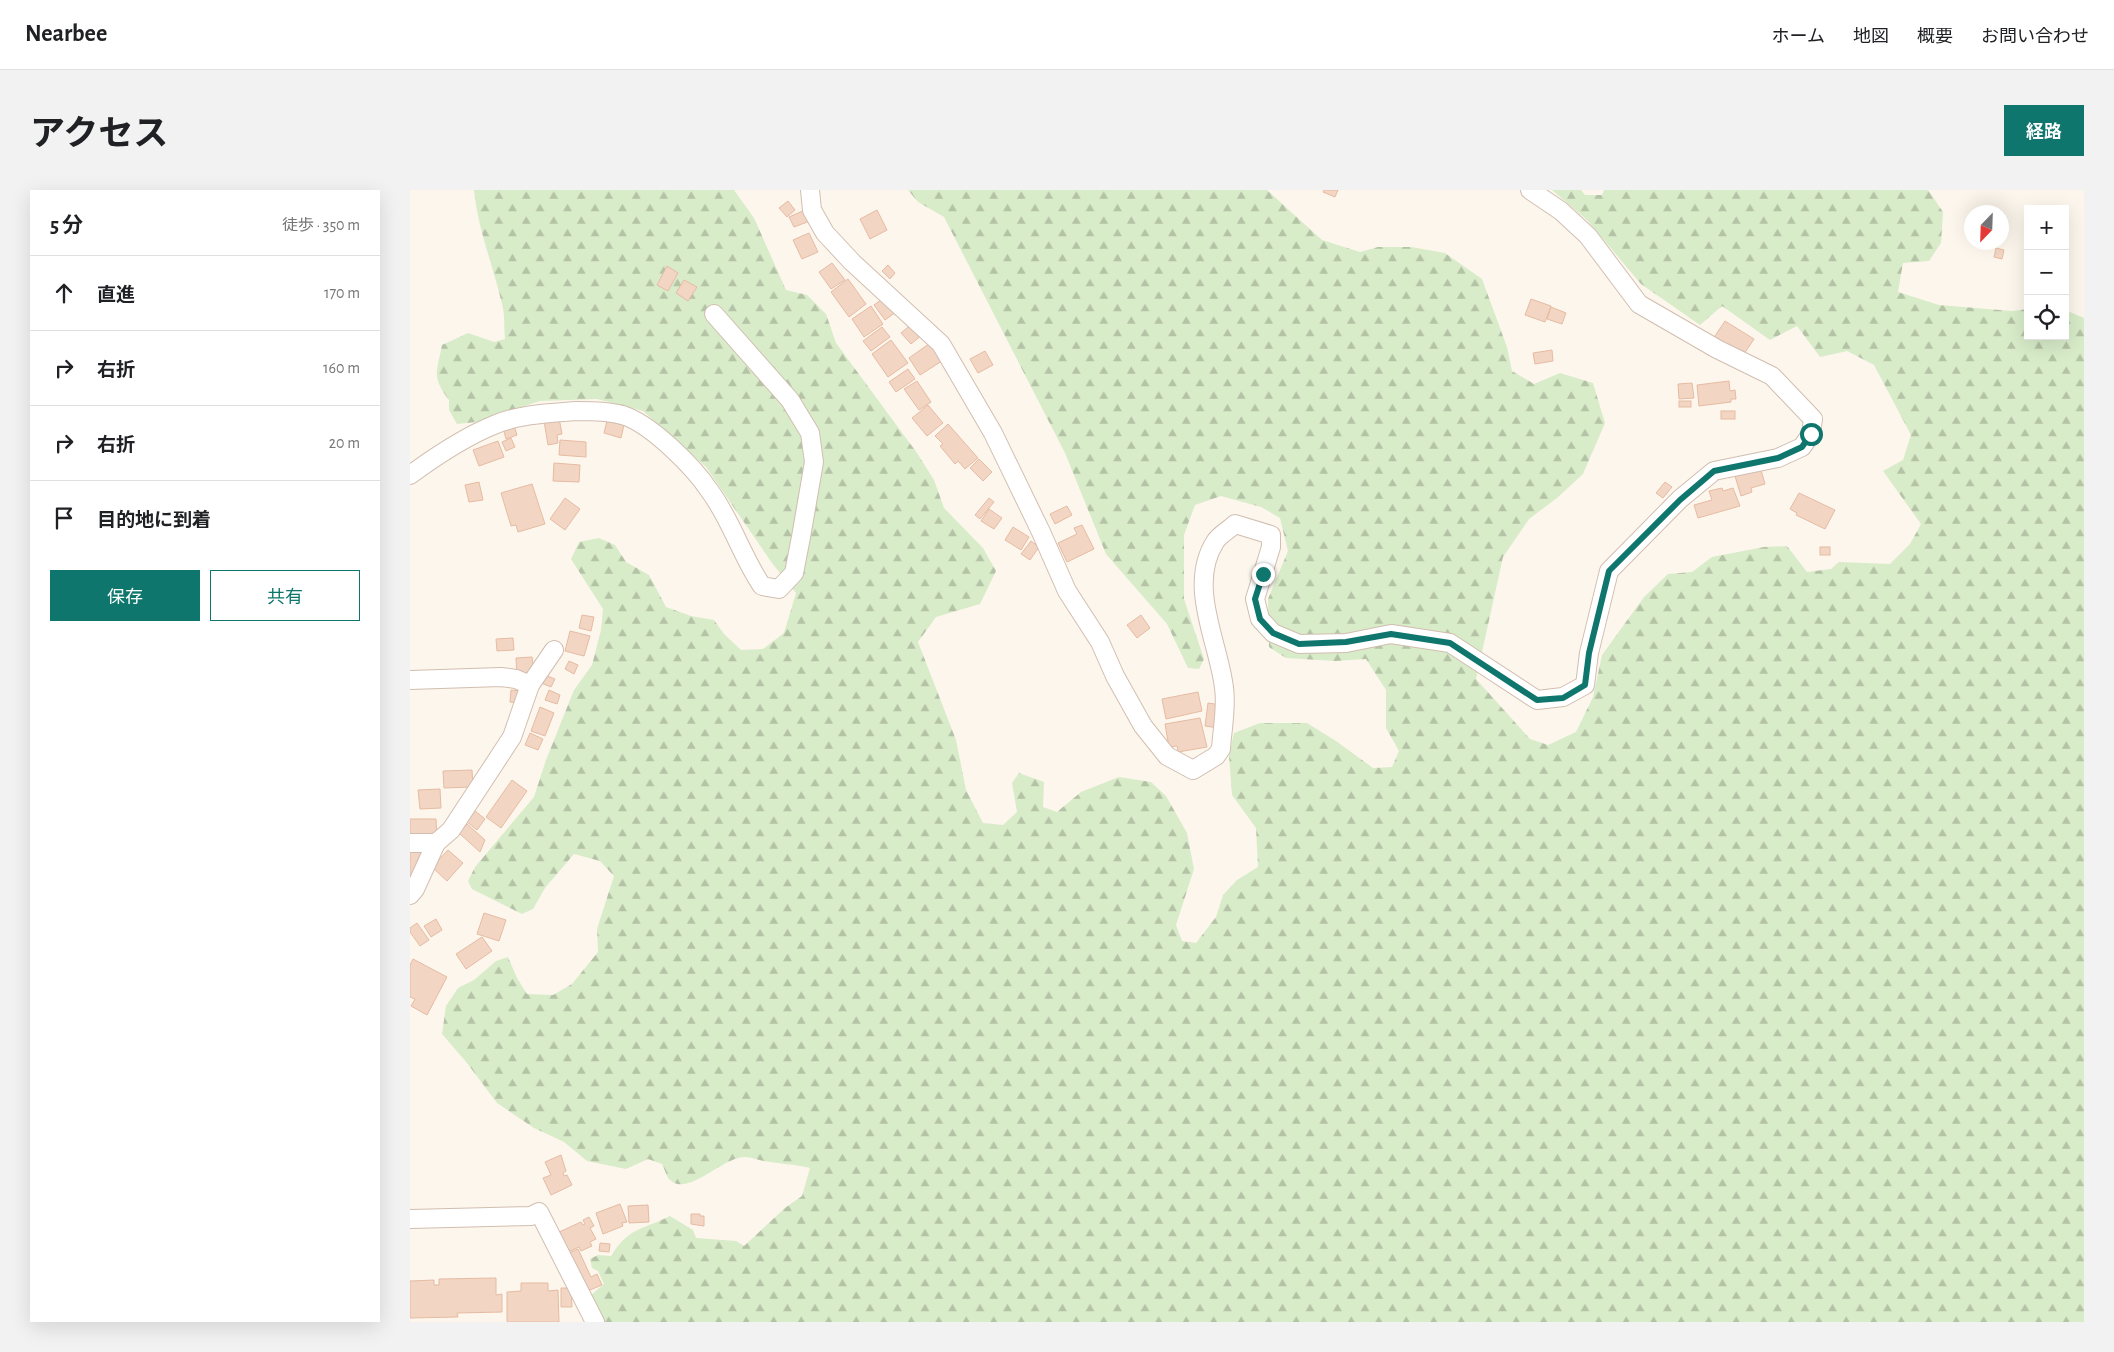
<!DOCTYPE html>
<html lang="ja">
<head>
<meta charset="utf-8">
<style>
	body { margin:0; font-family:"Alegreya Sans","Noto Sans JP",sans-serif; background:#f2f2f2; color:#202124 }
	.controls { position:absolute; right:15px; top:15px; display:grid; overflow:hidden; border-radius:0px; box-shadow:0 5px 20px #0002 }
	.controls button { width:45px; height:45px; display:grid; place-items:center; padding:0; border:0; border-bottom:1px solid #e0e0e0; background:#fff; color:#202124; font:25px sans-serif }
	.compass { position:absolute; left:1554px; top:15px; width:45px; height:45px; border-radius:50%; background:#fff; box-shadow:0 5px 20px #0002; rotate:203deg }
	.stop { position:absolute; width:15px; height:15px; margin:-11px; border:4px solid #0f766e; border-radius:50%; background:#fff }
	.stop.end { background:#0f766e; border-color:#fff; box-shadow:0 1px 5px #0008 }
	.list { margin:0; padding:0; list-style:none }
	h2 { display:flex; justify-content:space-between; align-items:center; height:65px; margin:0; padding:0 20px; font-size:21px }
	h2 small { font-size:16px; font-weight:400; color:#757577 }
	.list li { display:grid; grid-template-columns:32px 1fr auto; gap:15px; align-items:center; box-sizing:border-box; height:75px; padding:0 20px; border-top:1px solid #e0e0e0 }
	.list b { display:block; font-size:19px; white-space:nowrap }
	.list em { font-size:16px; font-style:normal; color:#757577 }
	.actions { display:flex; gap:10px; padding:15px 20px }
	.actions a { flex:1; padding:11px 0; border:1px solid #0f766e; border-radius:0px; text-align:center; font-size:18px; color:#0f766e }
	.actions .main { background:#0f766e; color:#fff }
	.icon { flex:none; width:28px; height:28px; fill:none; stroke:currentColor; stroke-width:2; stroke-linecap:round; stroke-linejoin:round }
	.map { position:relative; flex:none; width:1674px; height:1132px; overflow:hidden; border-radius:0px }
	header { display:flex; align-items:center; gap:30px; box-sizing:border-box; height:70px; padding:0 25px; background:#fff; border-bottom:1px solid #e0e0e0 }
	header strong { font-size:24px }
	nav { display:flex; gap:28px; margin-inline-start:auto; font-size:18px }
	.intro { display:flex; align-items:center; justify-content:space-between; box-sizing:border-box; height:120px; padding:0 30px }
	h1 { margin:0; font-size:35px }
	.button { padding:12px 22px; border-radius:0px; background:#0f766e; color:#fff; font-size:18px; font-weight:700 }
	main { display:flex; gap:30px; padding:0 30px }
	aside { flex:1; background:#fff; border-radius:0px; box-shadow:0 5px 20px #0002 }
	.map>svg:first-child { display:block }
	.forest { fill:url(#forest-firs) }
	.building { fill:#f3d5c3; stroke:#e6bba3 }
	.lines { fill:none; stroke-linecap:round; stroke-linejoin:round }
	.minor-casing { stroke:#d1beb0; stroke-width:20 }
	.minor { stroke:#fff; stroke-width:18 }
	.route { stroke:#0f766e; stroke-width:6 }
</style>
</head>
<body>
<header>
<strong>Nearbee</strong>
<nav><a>ホーム</a><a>地図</a><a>概要</a><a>お問い合わせ</a></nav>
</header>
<div class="intro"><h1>アクセス</h1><a class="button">経路</a></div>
<main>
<aside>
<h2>5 分<small>徒歩 · 350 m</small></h2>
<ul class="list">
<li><svg class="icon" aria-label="ahead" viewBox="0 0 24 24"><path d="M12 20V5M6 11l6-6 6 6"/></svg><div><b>直進</b></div><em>170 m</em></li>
<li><svg class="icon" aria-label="right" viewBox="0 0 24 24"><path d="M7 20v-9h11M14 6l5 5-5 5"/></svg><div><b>右折</b></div><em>160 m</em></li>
<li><svg class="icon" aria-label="right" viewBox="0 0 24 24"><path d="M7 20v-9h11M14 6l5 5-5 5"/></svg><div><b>右折</b></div><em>20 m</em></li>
<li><svg class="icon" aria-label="arrive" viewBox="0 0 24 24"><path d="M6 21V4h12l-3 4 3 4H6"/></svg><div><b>目的地に到着</b></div></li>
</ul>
<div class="actions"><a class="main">保存</a><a>共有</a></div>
</aside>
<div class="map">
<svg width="1674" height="1132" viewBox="0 0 1674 1132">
	<defs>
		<pattern id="forest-firs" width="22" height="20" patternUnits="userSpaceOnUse" patternTransform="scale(1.25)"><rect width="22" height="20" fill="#d8ecc9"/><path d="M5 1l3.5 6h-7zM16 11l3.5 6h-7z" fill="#b4c2a5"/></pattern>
	</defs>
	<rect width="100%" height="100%" fill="#fdf6ec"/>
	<path class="forest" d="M64,0h260l20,28 32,72 21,5 19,19 10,29 81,110 17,27 10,28 39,40 13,23 -16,33 -44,13 -18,25 38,98 10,50 17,33 20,2 14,-13 -5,-29 7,-10 25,9 -1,25 14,5 24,-20 38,-15 32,5 15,14 21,37 7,36 -18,56 6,16 14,2 20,-26 7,-22 14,-15 21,-13 -2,-39 -24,-33 -3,-40 5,-22 26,-10h47l29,18 37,27 19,-1 7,-16 -13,-23v-38l-20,-31 -31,2 -49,-3 -17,-11 -1,-48 20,-48 -8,-33 -19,-11 -40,-11 -26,9 -11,30v64l20,60 -5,10 -11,-1 -21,-44 -61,-70 -41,-101 -121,-236 -26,-15 -10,-12h359l55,50 38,12 18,-5h33l34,6 37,26 25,68 5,24 22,13 26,-11 33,10 12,40 -22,51 -26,24 -28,21 -26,38 -27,122 54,60 18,6 28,-13 17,-35 9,-42 42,-58 24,-23 24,-2 20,-15 52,-10 23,-1 20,26 24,-3 8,-7 51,2 20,-20 11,-20 -38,-53 20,-11 8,-25 -37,-70 -27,-14 -27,6 -23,-31 -27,14 -48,-34 -22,19 -59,-41 -54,-64 -35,-30h29l4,5h17l2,-5h324l15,22 -2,31 -12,18 -26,2 -5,29 41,13 73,6 16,-2v27h37v-26l19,8v1004h-1482l-12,-26 14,-12 -6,-13 -6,-3 -2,-9 8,-4 13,1c18,-29 31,-26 59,-40l23,14 3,8 40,3 8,5 41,-38 17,-12 8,-28c-15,-4 -30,-4 -46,-7 -6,-1 -13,-4 -19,-4 -24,0 -59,43 -77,21 -2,-4 -4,-10 -6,-14l-14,-5 -22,10 -39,-8 -23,-19 -30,-14 -37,-25 -30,-40 -25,-29 4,-28 12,-18 16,-8 22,-19 12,-4 9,21 10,16 26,1 19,-11 26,-32 -1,-23 17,-53 -14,-15 -26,-7 -29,34 -12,21 -11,5 -50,-25 -4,-8 7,-14 59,-70 12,-37 28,-70 18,-25 9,-35 2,-21 -32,-50 8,-17 20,-4 16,7 11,17 23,13 17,32 25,9 23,4 10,14 17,16 22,-1 21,-16 12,-40 -24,-30 -66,-96 -63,-56 -46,-12 -57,2 -64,21 -19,2 -8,-14v-10c-18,-24 -12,-28 -7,-55l26,-12 26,9 11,-3c-1,-11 0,-24 -3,-35 -9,-39 -24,-74 -28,-114z"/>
	<g class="building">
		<polygon points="914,0 928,0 925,7 913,2"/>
		<polygon points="378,11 385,20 377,27 369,18"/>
		<polygon points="395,20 400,31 384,37 379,27"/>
		<polygon points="467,20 477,40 460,49 450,29"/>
		<polygon points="399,43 408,62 392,69 383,50"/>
		<polygon points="1586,58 1594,60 1592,69 1584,67"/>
		<polygon points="422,73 435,90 421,99 409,82"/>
		<polygon points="478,75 485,83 480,89 472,81"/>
		<polygon points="257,76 268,83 258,101 247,95"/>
		<polygon points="438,89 456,114 439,127 421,102"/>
		<polygon points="274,90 287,97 278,111 266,103"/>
		<polygon points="475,107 486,122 475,130 464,115"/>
		<polygon points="1121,109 1141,116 1135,132 1115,125"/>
		<polygon points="461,116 473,134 454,147 442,129"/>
		<polygon points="1141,117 1156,123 1152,134 1137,129"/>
		<polygon points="1315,131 1344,149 1332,167 1301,152"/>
		<polygon points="503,133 513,144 501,154 491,143"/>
		<polygon points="472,137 480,147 461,161 453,151"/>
		<polygon points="481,150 498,173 478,187 462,164"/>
		<polygon points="523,151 535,169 510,185 499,168"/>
		<polygon points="1142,160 1143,171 1125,174 1123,163"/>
		<polygon points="575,161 583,175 568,183 560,169"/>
		<polygon points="498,179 505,189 486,202 479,192"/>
		<polygon points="507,191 521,212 509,220 494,199"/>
		<polygon points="1319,191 1320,201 1325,200 1326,209 1321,209 1321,212 1289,216 1287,195"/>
		<polygon points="1282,193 1284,208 1269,209 1268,194"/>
		<rect x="1269" y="211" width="12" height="6"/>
		<polygon points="518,215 533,233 517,246 502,228"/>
		<rect x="1311" y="221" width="14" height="8"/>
		<polygon points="149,228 152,244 147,245 148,253 138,255 134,231"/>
		<polygon points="197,231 214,235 211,248 194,243"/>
		<polygon points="538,234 568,268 555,279 548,271 545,274 530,256 533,254 525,246"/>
		<polygon points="104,235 107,245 96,249 93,238"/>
		<polygon points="101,248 105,257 96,261 92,252"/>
		<polygon points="150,250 176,252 176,267 149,265"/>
		<polygon points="88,251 94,267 69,276 63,260"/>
		<polygon points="569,269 582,282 573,291 560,278"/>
		<polygon points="144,273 170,275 169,292 143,291"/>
		<polygon points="1351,280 1355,294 1341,298 1342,302 1331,306 1325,286"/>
		<polygon points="69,292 73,310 59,312 55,295"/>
		<polygon points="1255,292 1262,297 1253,308 1246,303"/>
		<polygon points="122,294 135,334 108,342 106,335 101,336 91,303"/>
		<polygon points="1312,298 1313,301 1323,298 1330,316 1288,328 1284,315 1302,310 1299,301"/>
		<polygon points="1389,303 1425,320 1415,339 1386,325 1387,323 1380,319"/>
		<polygon points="155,308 170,319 155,340 140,329"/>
		<polygon points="579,308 584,312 570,329 565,325"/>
		<polygon points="657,316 662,325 645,334 640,324"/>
		<polygon points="579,319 592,328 584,339 571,331"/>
		<polygon points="672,335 684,359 657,372 648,353 667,344 664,338"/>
		<polygon points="603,337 619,347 611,360 595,350"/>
		<polygon points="621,351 629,357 620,370 611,364"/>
		<rect x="1410" y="357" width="10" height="8"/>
		<polygon points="172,425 184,427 181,441 169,438"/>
		<polygon points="731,425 740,438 727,448 717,435"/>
		<polygon points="160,441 180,446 174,466 155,461"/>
		<polygon points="103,448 104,460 87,461 86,449"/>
		<polygon points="122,467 124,484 107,486 106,468"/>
		<polygon points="159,471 168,475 164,484 155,479"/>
		<polygon points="135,485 145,489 141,497 131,493"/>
		<polygon points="101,500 111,501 109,513 100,512"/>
		<polygon points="139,500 150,505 147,514 135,510"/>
		<polygon points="788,502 792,521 756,529 752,509"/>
		<polygon points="798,513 811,515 808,538 795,536"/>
		<polygon points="130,517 144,523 135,546 121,541"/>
		<polygon points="790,528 797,557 768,562 767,556 759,557 755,534"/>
		<polygon points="120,543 133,549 128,560 115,555"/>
		<polygon points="62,580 63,597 34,598 33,581"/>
		<polygon points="102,590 117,601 91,638 76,627"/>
		<polygon points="30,599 31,618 10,619 8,600"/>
		<polygon points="65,621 75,629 67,640 57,632"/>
		<polygon points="0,629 26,629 27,650 0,651"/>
		<polygon points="57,634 75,650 70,662 49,643"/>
		<polygon points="0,659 15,660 15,673 7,673 7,687 0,687"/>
		<polygon points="38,660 53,673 37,691 22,677"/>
		<polygon points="74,723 96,730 89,751 67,744"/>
		<polygon points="26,729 32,740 21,747 14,736"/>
		<polygon points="7,733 19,750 10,756 0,742 0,738"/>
		<polygon points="72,747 82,761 56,779 46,764"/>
		<polygon points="3,769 37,787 17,825 1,816 5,809 0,807 0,775"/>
		<polygon points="151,965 156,981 153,983 154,986 157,985 162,995 141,1005 133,988 141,985 135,972"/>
		<polygon points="210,1014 217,1032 212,1033 213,1036 193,1044 186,1023"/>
		<polygon points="238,1015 239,1032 219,1033 218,1016"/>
		<polygon points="281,1024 290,1024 290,1026 294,1026 294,1036 281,1034"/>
		<polygon points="179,1027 184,1036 180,1038 186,1049 180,1052 182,1056 171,1061 169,1057 156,1063 147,1043 171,1032 173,1035 175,1034 173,1030"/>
		<polygon points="190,1053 200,1054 199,1062 189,1061"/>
		<polygon points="168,1059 181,1087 187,1084 192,1095 175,1102 157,1064"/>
		<polygon points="86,1088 86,1105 92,1104 92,1122 47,1123 48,1127 0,1128 0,1091 24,1090 24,1095 29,1095 29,1089"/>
		<polygon points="111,1093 138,1093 138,1101 148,1100 149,1132 97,1132 97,1102 111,1101"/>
		<polygon points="151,1098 161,1098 162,1117 151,1117"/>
	</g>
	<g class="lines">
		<defs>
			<g id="minor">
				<path d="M400,0l2,20 13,23 27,29 89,82 52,89 48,99 26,59 33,51 15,34 28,50 24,30 26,14 23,-14 5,-7c1,-18 6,-43 3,-61 -5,-45 -37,-102 -9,-146 4,-7 14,-12 20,-18l36,11v12l-16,52 5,20 13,14 26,11 47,-1 45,-9 59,9 87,57 26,-3 22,-12 4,-32 20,-82 71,-72 34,-28 64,-13 24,-11 9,-13 2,-15 -41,-43 -55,-27 -78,-45 -51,-68 -27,-25 -31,-21"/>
				<path d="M0,285c26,-19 54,-38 84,-50 25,-11 56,-12 82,-14 16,0 37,0 52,6 26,11 65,49 81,73 22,29 32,65 53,96l17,3 15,-16 7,-36 13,-75 -4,-29 -20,-33 -76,-86"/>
				<polyline points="0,490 91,487 106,489 120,495"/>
				<polyline points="0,653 26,653 41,640 102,547 120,495 144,460"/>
				<polyline points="0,705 5,699 26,653"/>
				<polyline points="0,1029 121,1026 129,1022 185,1132"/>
			</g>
		</defs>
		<use href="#minor" class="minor-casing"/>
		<use href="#minor" class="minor"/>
	</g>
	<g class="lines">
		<polyline class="route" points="853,384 845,409 850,429 863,443 889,454 936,452 981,444 1040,453 1127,510 1153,508 1175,495 1179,463 1199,381 1270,310 1304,281 1368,268 1392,257 1401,244"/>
	</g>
</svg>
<div class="controls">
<button>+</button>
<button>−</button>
<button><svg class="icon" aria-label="locate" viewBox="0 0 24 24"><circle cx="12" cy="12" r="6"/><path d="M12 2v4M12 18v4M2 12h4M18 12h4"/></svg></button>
</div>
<svg class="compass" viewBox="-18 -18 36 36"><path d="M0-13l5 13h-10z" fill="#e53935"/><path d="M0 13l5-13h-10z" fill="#757577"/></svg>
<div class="stop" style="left:1401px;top:244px"></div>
<div class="stop end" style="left:853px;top:384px"></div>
</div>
</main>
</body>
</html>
